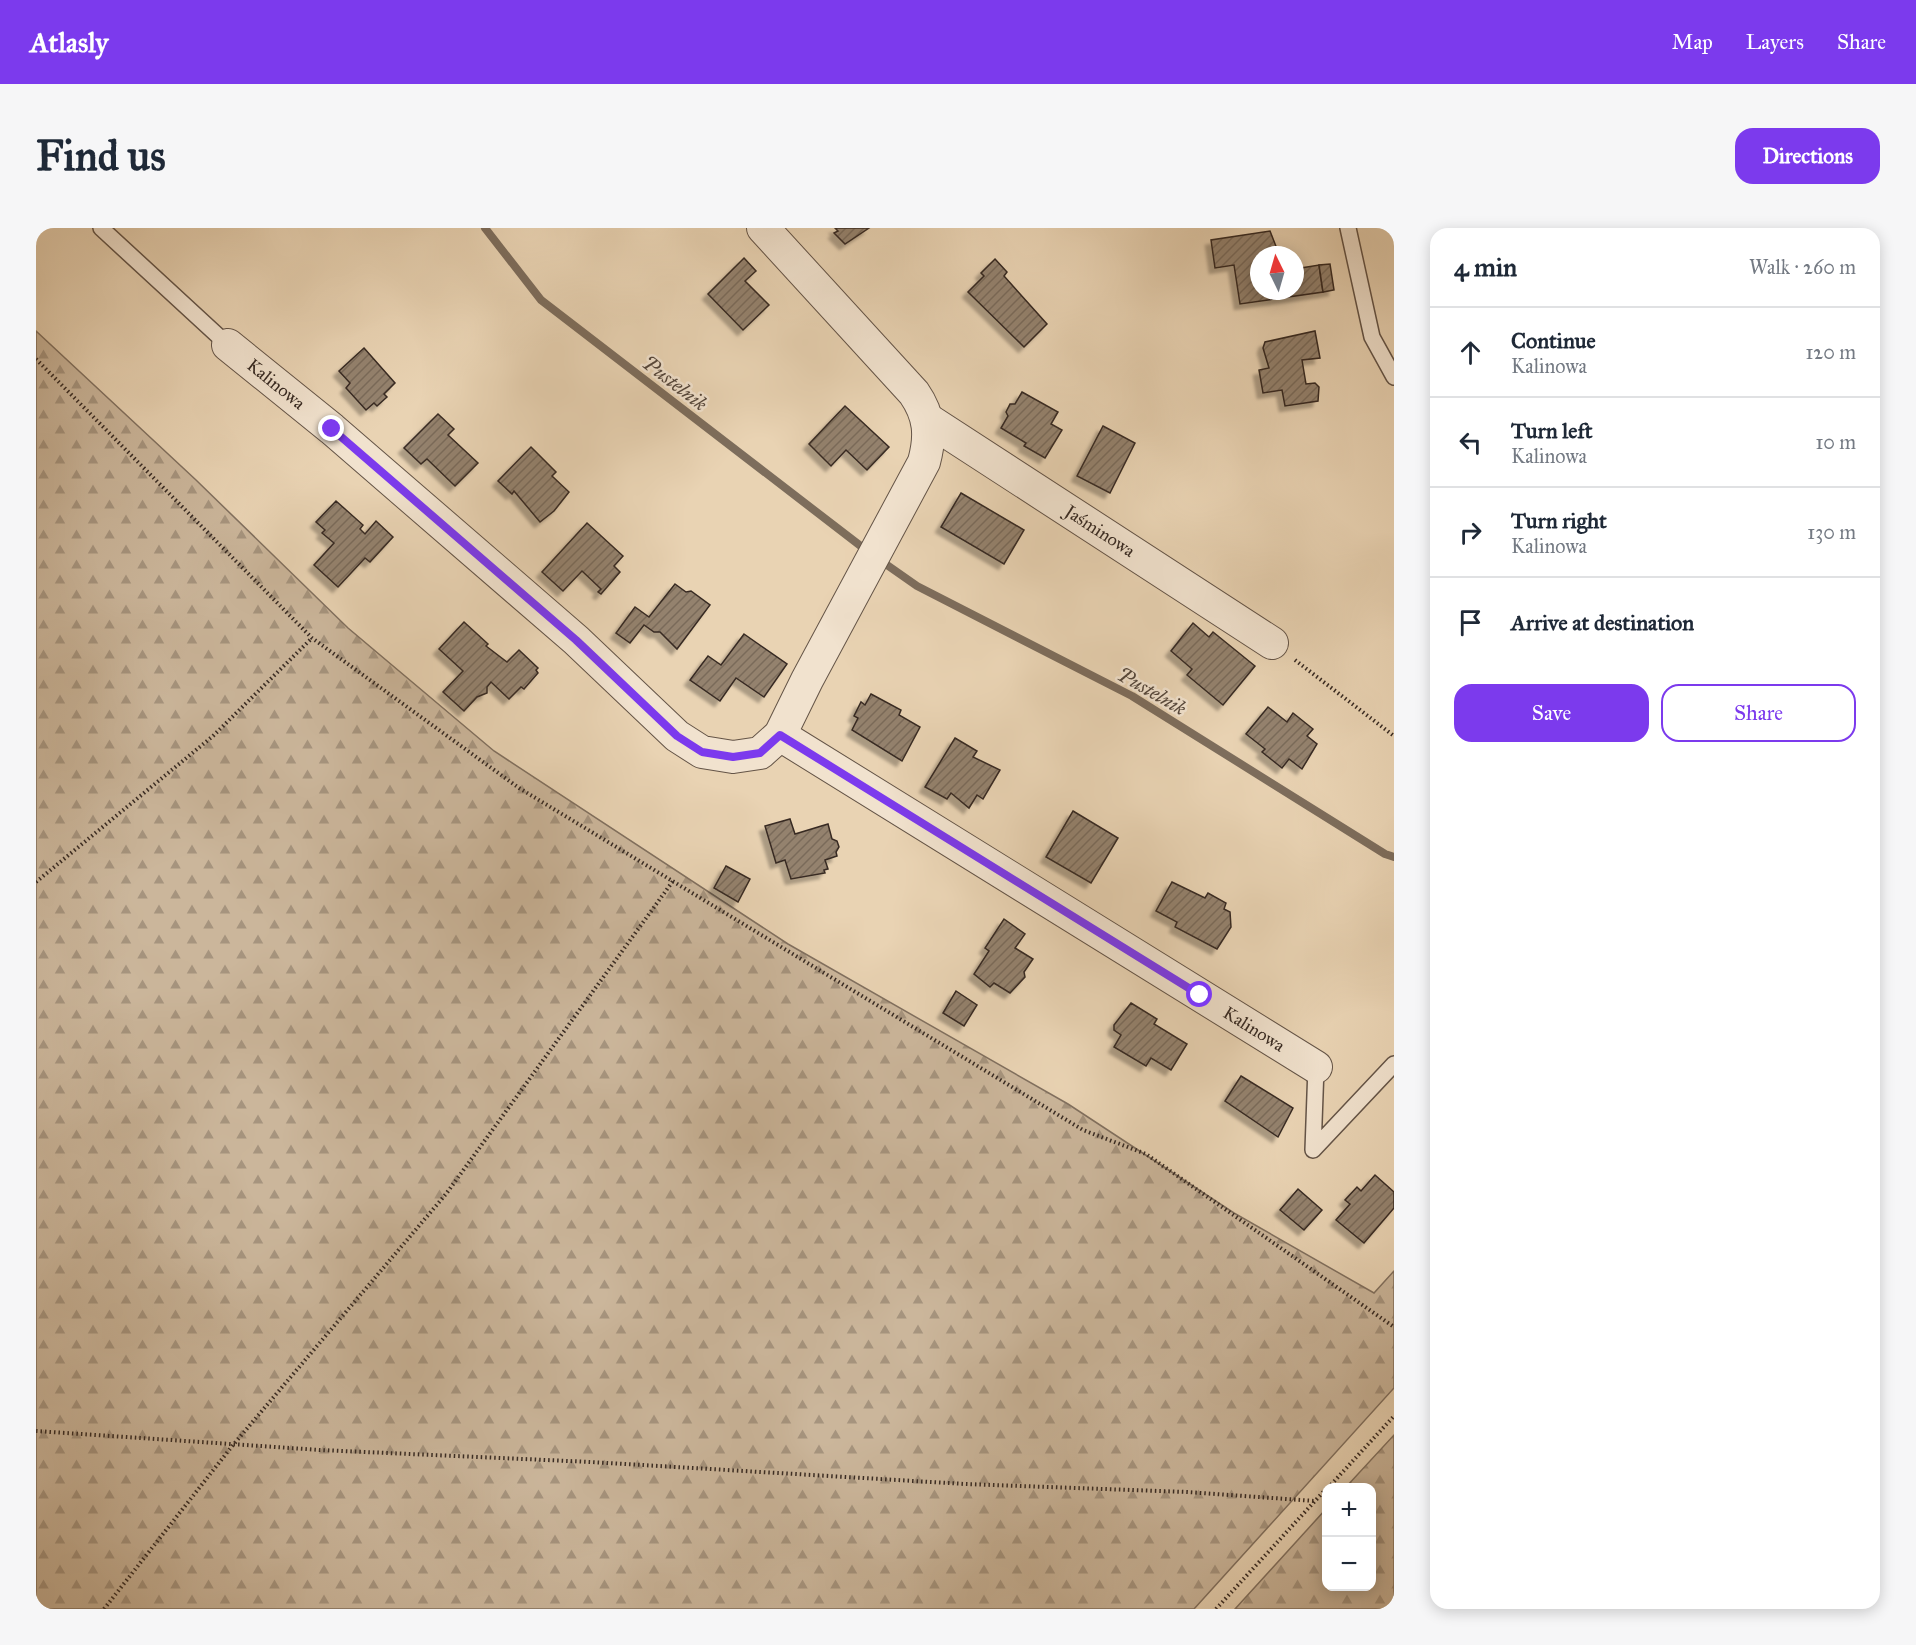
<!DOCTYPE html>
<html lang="en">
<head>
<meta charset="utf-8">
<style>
	body { margin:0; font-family:"IM FELL Great Primer",serif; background:#f6f6f7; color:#1f2937 }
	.controls { position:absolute; right:18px; bottom:18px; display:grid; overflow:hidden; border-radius:12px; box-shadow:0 3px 15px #0003 }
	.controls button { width:54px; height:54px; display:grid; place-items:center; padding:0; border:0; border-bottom:2px solid #e0e1e3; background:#fff; color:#1f2937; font:30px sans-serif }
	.compass { position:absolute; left:1214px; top:18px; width:54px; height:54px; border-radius:50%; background:#fff; box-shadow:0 3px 15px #0003; rotate:355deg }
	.stop { position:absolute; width:18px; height:18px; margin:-14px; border:4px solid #7c3aed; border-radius:50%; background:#fff }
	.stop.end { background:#7c3aed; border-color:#fff; box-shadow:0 2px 6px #0008 }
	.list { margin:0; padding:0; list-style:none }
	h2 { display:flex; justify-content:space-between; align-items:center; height:78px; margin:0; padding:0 24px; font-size:26px }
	h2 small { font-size:20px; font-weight:400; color:#747a83 }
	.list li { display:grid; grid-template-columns:39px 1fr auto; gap:18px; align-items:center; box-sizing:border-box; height:90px; padding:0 24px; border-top:2px solid #e0e1e3 }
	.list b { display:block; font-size:22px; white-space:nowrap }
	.list p { margin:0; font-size:20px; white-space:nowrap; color:#747a83 }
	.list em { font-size:20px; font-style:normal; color:#747a83 }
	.actions { display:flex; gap:12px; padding:18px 24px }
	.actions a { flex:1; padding:14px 0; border:2px solid #7c3aed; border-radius:18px; text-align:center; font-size:21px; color:#7c3aed }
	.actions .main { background:#7c3aed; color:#fff }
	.icon { flex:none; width:33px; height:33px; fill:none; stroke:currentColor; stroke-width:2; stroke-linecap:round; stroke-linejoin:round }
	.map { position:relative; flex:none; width:1358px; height:1381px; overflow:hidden; border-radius:18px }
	header { display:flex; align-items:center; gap:36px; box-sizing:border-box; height:84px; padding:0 30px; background:#7c3aed; color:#fff }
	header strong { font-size:28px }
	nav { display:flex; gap:33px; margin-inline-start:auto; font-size:21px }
	.intro { display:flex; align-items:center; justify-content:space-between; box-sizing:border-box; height:144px; padding:0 36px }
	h1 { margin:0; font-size:42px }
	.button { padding:15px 27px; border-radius:18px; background:#7c3aed; color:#fff; font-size:21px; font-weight:700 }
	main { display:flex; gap:36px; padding:0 36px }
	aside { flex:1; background:#fff; border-radius:18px; box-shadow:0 3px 15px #0003 }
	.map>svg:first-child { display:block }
	.forest { fill:url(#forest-firs); stroke:#81705f; stroke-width:1.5 }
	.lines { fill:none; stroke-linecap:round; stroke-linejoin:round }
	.stream { stroke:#7d6d5c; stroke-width:8 }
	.building { fill:url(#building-hatch); stroke:#372a23; stroke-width:1.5; filter:url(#shadow) }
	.lane-casing { stroke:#645447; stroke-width:18 }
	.street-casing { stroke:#645447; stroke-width:34 }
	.path { stroke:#372a23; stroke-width:4; stroke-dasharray:1.5 3; stroke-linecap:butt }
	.lane { stroke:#f1e2ce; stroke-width:15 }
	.street { stroke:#f1e2ce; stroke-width:32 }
	.route { stroke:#7c3aed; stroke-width:8 }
	.labels { text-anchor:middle; stroke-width:5; stroke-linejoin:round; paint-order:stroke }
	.street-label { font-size:18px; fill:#372a23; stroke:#f1e2ce }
	.water-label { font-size:20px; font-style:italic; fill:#54463b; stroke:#f1e2ce }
</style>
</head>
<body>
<header>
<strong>Atlasly</strong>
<nav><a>Map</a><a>Layers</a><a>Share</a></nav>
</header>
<div class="intro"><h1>Find us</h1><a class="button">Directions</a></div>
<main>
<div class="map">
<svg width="1358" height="1381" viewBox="0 0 1358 1381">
	<defs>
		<pattern id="forest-firs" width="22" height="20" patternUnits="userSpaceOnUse" patternTransform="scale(1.5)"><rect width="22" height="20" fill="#cbb69b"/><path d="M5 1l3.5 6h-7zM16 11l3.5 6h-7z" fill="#a6947e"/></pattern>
		<pattern id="building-hatch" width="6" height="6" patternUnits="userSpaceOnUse" patternTransform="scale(1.5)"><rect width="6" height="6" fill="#94826e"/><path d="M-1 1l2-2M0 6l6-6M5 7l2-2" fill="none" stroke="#7a6b5a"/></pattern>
		<filter id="shadow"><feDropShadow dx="-5.5" dy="5.5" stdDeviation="1.5" flood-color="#0004"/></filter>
	</defs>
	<rect width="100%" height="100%" fill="#e9d3b3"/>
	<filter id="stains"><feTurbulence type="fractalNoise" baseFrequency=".00333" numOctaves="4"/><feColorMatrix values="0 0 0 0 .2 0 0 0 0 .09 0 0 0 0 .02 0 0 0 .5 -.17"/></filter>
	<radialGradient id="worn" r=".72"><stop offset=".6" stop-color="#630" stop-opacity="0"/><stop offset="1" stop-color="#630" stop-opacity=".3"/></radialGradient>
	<g class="forest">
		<polygon points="0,103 160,252 312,400 458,523 752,716 1032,876 1198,985 1338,1065 1358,1043 1358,1160 1158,1381 0,1381"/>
		<polygon points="1358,1207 1358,1381 1199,1381 1290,1281 1290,1358 1336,1358 1336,1260 1310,1259"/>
	</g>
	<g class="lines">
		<g class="stream">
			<polyline points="449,0 505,72 826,319"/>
			<polyline points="851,337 881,358 1096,468 1349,626 1358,629"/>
		</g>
	</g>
	<g class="building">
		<polygon points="799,0 833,0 809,16 798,5 802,3"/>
		<polygon points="1234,3 1243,26 1223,27 1223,63 1259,63 1259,41 1283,37 1287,64 1204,76 1198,37 1179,40 1175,12"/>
		<polygon points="708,30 720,43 709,53 733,77 707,102 672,66"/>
		<polygon points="959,31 971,44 968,48 1011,96 988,119 932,64 948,48 945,45"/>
		<polygon points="1294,36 1298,62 1287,64 1283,37"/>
		<polygon points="1279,103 1284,130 1266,132 1270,156 1279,155 1283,159 1282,173 1249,178 1246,162 1227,165 1223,142 1233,140 1227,120 1229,114"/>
		<polygon points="328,120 359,155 348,166 351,169 341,178 338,175 330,182 310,160 314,155 303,143"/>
		<polygon points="986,164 1022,184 1015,196 1026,202 1009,230 988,218 990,215 965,200 972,188 970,184 974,176 979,176"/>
		<polygon points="809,178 853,219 831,242 810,222 795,238 773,216"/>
		<polygon points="402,186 418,201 412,207 442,235 419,258 391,231 385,236 368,220"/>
		<polygon points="1067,198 1099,215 1074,265 1041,248"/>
		<polygon points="495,219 520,244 516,248 533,264 518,283 504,294 478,263 476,266 462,253"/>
		<polygon points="925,265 988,302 968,336 905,299"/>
		<polygon points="300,273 327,297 324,301 329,306 340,293 357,309 334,334 329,330 302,359 278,337 298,315 286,305 289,302 280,294"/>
		<polygon points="551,295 587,328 578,338 584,344 565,366 562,364 565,361 546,343 527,363 506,344"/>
		<polygon points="639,356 650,364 655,363 674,377 641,421 624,404 618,404 608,397 594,415 580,405 599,379 613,389"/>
		<polygon points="428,394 452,416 450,418 471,434 483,422 502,440 500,442 502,445 488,461 485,459 473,471 455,454 451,459 451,465 441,469 428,483 407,464 427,443 403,421"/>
		<polygon points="1157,395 1173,409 1177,404 1219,438 1187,477 1151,447 1156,441 1135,423"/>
		<polygon points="708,406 751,436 728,469 700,450 684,473 654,452 672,428 685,437"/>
		<polygon points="835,466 865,482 863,487 884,499 866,533 816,502 822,490 818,488 825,474 829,477"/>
		<polygon points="1232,479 1251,494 1257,485 1277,501 1271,508 1281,516 1266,541 1253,531 1246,540 1226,524 1229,521 1210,506"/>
		<polygon points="919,510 941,523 937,529 964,542 947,571 941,567 933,580 915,565 911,571 889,559"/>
		<polygon points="1037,583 1082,610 1055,655 1010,629"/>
		<polygon points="754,591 759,606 792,596 796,611 801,613 803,619 800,624 801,628 789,632 792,641 788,642 789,645 755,651 749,632 740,635 729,598"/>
		<polygon points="690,638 714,651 702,674 678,660"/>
		<polygon points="1136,654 1169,670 1172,665 1190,675 1188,681 1194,684 1195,699 1181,721 1139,699 1141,694 1120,683"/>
		<polygon points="968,691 989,706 979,720 997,731 988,744 989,749 974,765 958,755 954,759 938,746 953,723 949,720"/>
		<polygon points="920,763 941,777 928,798 907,785"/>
		<polygon points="1095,775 1121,791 1118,796 1151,816 1135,842 1115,830 1110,838 1078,819 1085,807 1078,802 1078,797"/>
		<polygon points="1205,848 1257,880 1242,909 1189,873"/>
		<polygon points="1339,947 1358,964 1358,980 1328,1015 1300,992 1314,976 1309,972 1321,959 1325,963"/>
		<polygon points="1262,961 1286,982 1268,1002 1244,982"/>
	</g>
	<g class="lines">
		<defs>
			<g id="lane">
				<polyline points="65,0 192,117"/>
				<polyline points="1312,0 1336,109 1358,149"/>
				<polyline points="1280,839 1277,922 1358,836"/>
			</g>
			<g id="street">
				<path d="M192,117l104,84 244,211 101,96 25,16 31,5 27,-4 20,-18 27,-55 117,-218c7,-26 6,-46 -10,-69l-151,-165"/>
				<polyline points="891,191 1236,415"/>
				<polyline points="744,507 1280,839"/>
			</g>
		</defs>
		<use href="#lane" class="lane-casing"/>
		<use href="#street" class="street-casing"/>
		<g class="path">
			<polyline points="0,131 276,410 483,560 1047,902 1110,926 1358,1099"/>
			<polyline points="1259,432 1358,508"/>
			<polyline points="0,654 177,508 276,410"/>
			<polyline points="0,1203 284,1222 555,1234 929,1256 1151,1264 1279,1273"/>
			<polyline points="1292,1260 1358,1188"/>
			<polyline points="68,1381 197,1217 410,966 637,653"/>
			<polyline points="1180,1381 1290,1261"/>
		</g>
		<use href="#lane" class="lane"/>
		<use href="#street" class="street"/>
	</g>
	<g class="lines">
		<polyline class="route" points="296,201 540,412 641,508 666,524 697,529 724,525 744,507 1164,767"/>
	</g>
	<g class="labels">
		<g class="street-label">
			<text transform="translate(240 156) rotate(39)" y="6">Kalinowa</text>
			<text transform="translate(1064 303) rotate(33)" y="6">Jaśminowa</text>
			<text transform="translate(1218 801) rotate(32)" y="6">Kalinowa</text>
		</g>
		<g class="water-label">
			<text transform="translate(639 155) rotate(38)" y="7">Pustelnik</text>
			<text transform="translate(1116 463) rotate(30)" y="7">Pustelnik</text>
		</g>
	</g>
	<rect width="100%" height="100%" filter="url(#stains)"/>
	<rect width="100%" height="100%" fill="url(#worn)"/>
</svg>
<div class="controls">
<button>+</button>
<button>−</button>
</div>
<svg class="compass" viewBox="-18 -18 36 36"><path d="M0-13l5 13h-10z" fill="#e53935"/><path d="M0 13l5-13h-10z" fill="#747a83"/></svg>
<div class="stop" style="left:1164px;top:767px"></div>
<div class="stop end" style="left:296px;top:201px"></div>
</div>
<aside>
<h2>4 min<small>Walk · 260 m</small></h2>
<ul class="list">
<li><svg class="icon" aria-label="ahead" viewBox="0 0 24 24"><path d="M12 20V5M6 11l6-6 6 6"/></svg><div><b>Continue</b><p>Kalinowa</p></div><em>120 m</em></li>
<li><svg class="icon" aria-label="left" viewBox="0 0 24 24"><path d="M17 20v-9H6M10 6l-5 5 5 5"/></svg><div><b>Turn left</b><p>Kalinowa</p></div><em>10 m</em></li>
<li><svg class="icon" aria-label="right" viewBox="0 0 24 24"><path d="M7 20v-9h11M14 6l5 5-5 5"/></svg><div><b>Turn right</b><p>Kalinowa</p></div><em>130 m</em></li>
<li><svg class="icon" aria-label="arrive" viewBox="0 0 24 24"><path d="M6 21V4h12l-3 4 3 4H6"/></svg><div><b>Arrive at destination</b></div></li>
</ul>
<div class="actions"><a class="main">Save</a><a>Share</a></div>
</aside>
</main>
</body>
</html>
